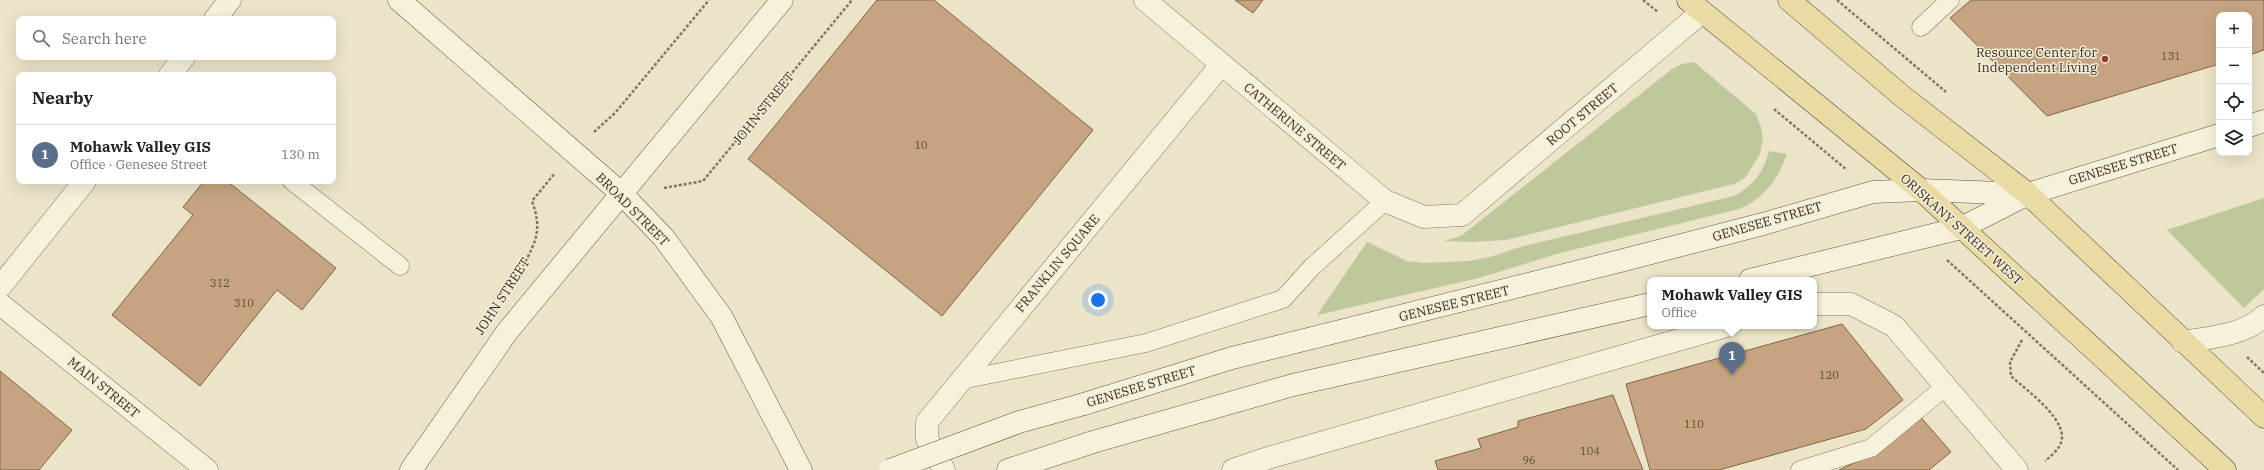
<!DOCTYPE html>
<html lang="en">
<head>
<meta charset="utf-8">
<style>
	body { margin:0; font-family:"IBM Plex Serif",serif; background:#f6f6f6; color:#222 }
	.controls { position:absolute; right:12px; top:12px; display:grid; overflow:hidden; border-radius:8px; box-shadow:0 4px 16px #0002 }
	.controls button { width:36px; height:36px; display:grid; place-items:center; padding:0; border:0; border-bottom:1px solid #e0e0e0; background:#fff; color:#222; font:20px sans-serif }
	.you { position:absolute; left:1098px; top:300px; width:14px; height:14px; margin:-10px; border:3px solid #fff; border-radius:50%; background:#1a73e8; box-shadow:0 0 0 6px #1a73e833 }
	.badge { display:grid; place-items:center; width:26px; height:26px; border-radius:50%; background:#ea580c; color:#fff; font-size:13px; font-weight:700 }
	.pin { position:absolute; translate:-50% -33px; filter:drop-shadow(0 1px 2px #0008) }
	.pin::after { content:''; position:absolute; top:21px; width:14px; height:12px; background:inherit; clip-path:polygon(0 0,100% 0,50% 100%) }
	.popup { position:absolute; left:1647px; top:277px; width:170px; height:52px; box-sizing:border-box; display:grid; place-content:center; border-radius:8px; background:#fff; filter:drop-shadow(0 1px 3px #0005); font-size:13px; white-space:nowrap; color:#767676 }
	.popup b { font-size:15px; color:#222 }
	.popup::after { content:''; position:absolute; left:50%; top:100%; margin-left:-8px; border:8px solid transparent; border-top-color:#fff }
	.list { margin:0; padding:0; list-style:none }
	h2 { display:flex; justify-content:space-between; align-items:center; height:52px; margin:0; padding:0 16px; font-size:17px }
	h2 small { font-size:13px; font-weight:400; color:#767676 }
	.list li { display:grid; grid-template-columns:26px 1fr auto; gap:12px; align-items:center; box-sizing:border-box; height:60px; padding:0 16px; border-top:1px solid #e0e0e0 }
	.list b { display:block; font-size:15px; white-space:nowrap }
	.list p { margin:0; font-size:13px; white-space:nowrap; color:#767676 }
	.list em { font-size:13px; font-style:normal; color:#767676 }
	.icon { flex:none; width:22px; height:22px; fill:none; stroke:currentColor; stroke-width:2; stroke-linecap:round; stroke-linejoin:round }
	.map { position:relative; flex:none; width:2264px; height:470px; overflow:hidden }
	.search { position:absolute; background:#fff; box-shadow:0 4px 16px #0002; left:16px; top:16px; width:320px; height:44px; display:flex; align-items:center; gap:10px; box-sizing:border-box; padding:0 14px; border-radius:8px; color:#767676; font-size:15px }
	.panel { position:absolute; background:#fff; box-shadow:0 4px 16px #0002; left:16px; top:72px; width:320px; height:112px; border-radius:8px }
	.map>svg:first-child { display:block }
	.green { fill:#bfc89d }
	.building { fill:#c6a481; stroke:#826446 }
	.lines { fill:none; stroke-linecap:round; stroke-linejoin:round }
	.lane-casing { stroke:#85775f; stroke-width:19 }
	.street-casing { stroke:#85775f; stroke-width:23 }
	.secondary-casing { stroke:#675842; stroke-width:23 }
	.primary-casing { stroke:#544532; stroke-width:23 }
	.path { stroke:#85775f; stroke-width:2.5; stroke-dasharray:3 2; stroke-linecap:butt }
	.lane { stroke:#f6f1db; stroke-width:18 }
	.street { stroke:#f6f1db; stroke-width:22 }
	.secondary { stroke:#f6f1db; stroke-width:22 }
	.primary { stroke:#eadba4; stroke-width:22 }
	.secondary-bridge-casing { stroke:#675842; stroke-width:23; stroke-linecap:butt }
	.secondary-bridge { stroke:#f6f1db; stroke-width:22 }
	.poi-dot { fill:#8f3c34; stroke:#f3edd7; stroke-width:1.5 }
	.labels { text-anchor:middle; stroke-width:3; stroke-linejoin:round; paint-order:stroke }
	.number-label { font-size:11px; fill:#5b4c39 }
	.poi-label { font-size:13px; fill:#372e21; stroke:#f3edd7; text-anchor:end }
	.street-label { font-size:13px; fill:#372e21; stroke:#f3edd7 }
</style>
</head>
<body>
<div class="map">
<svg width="2264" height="470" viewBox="0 0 2264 470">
	<rect width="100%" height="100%" fill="#ebe4c8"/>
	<g class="green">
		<polygon points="1694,62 1756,114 1761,127 1763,139 1760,154 1745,178 1734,184 1506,240 1472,242 1444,241 1461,236 1672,69 1682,64"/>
		<path d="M1769,151l18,3c-9,25 -23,45 -48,55l-179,44 -81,25 -162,37 50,-73 40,19 16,2 46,-2 21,-4 30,-10 214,-51c19,-10 30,-24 35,-45z"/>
		<polygon points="2264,198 2264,289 2244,308 2167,230"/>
	</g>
	<g class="building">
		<polygon points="877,0 934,0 1093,130 942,316 748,159"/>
		<polygon points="1235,0 1263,0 1253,13"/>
		<polygon points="1971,0 2264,0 2264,50 2249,55 2249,15 2219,15 2219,64 2047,116 1950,18"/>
		<polygon points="204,181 227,181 336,268 302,310 277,290 200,386 112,315 193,215 183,207"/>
		<polygon points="1842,324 1903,400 1866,429 1719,470 1650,470 1626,384"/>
		<polygon points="0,371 72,430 39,470 0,470"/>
		<polygon points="1613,395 1643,470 1438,470 1435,461 1481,448 1478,439 1518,427 1518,421"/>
		<polygon points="1918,414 1951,452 1929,470 1839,470 1865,458"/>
	</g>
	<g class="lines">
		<defs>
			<g id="lane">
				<polyline points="1921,27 1950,0"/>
				<polyline points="292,181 400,266"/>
				<polyline points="961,380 1146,343 1283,299 1312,267 1385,201"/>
				<polyline points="1800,470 1871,448 1945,387"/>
			</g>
			<g id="street">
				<polyline points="1145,0 1385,201 1424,217 1462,215 1702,12"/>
				<polyline points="215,19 230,0"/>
				<polyline points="170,75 184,57"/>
				<polyline points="0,287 85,181"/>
				<polyline points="0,304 207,470"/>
				<polyline points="1814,304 1851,304 1894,326 2017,470"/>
				<path d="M2183,342c27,-5 60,-6 81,-26"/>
				<polyline points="944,470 927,439 927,422 1221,65"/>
				<polyline points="1233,470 1268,458 1727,326"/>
			</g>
			<g id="secondary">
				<polyline points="399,0 622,194 664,238 721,316 801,470"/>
				<polyline points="2249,126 2264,121"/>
				<polyline points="1750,280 1961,228 2028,194 2219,135"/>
				<polyline points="1084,404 1232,358 1620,261 1763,224 1873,192 1921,190 2028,194"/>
				<polyline points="411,470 507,332 782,0"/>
				<polyline points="1008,470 1093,442 1293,385 1650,304"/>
			</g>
			<g id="primary">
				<polyline points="1688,0 1921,190 2225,470"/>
				<polyline points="1789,0 1902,96 2028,194 2264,417"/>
			</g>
		</defs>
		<use href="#lane" class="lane-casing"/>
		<use href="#street" class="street-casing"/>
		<use href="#secondary" class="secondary-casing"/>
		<use href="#primary" class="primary-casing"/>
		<g class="path">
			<polyline points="1643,0 1658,12"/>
			<polyline points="1837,0 1946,92"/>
			<polyline points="1774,109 1847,170"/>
			<polyline points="594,132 615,113 709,0"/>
			<polyline points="664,188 703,181 852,0"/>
			<polyline points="1947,260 2178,470"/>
			<path d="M523,266c14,-26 19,-37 9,-65l23,-28"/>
			<path d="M2022,340l-12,22 1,14c16,15 61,46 49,69 -3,6 -10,12 -15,16"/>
			<polyline points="2247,357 2264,373"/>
		</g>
		<use href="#lane" class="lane"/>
		<use href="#street" class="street"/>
		<use href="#secondary" class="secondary"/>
		<use href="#primary" class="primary"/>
		<defs>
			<polyline id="secondary-bridge" points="890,470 1019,422 1084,404"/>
		</defs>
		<use href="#secondary-bridge" class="secondary-bridge-casing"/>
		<use href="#secondary-bridge" class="secondary-bridge"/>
	</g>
	<circle class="poi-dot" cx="2105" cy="59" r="4"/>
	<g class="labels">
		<g class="number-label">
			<text x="2171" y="60">131</text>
			<text x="921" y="149">10</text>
			<text x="220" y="287">312</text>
			<text x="244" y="307">310</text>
			<text x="1829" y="379">120</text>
			<text x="1694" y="428">110</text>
			<text x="1590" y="455">104</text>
			<text x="1529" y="464">96</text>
		</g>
		<g class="poi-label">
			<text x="2097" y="57">Resource Center for<tspan x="2097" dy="15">Independent Living</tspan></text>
		</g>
		<g class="street-label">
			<text transform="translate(763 108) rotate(-51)" y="5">JOHN STREET</text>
			<text transform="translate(1582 114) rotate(-40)" y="5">ROOT STREET</text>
			<text transform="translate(1295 126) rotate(40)" y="5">CATHERINE STREET</text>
			<text transform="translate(2123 164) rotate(-17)" y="5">GENESEE STREET</text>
			<text transform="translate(633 209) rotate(45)" y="5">BROAD STREET</text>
			<text transform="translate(1767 221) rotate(-16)" y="5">GENESEE STREET</text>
			<text transform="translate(1962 229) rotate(42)" y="5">ORISKANY STREET WEST</text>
			<text transform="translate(1057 263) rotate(-50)" y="5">FRANKLIN SQUARE</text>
			<text transform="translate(502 296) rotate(-57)" y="5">JOHN STREET</text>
			<text transform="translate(1454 303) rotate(-14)" y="5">GENESEE STREET</text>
			<text transform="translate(1141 386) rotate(-17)" y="5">GENESEE STREET</text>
			<text transform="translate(104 387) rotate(39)" y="5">MAIN STREET</text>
		</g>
	</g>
</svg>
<div class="controls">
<button>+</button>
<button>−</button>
<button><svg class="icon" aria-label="locate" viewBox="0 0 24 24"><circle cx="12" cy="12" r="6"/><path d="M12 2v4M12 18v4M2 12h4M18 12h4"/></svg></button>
<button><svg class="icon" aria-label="layers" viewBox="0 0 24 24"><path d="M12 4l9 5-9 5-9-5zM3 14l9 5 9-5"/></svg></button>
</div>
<div class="you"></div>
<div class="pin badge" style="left:1732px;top:375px;background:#5c6f8a">1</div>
<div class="popup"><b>Mohawk Valley GIS</b>Office</div>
<div class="search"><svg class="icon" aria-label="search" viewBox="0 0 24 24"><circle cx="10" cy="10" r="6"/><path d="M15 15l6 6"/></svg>Search here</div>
<section class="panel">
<h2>Nearby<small></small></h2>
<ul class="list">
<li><span class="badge" style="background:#5c6f8a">1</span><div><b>Mohawk Valley GIS</b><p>Office · Genesee Street</p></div><em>130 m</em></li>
</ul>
</section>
</div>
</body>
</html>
